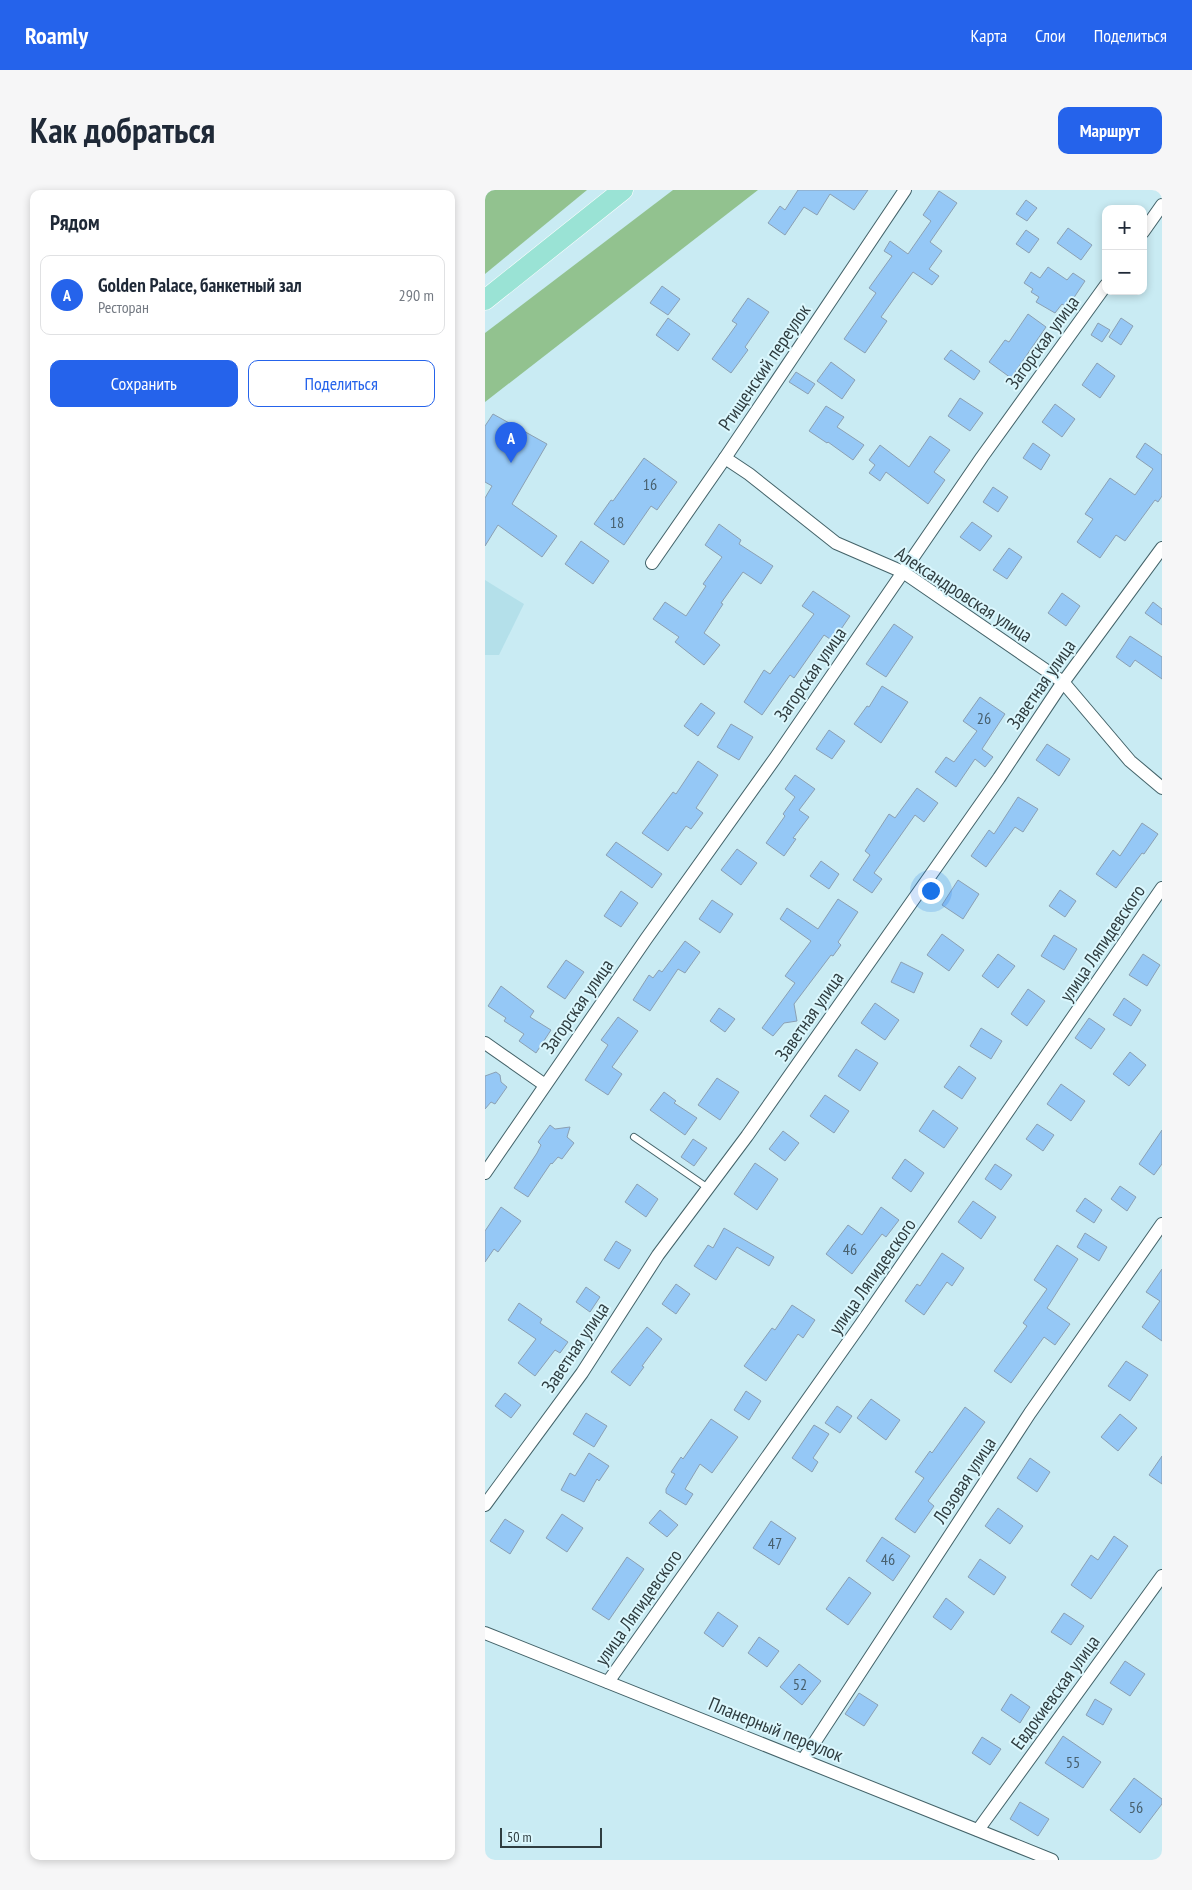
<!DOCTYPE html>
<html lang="ru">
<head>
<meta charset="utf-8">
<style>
	body { margin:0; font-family:"PT Sans Narrow",sans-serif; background:#f6f6f7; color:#1f2937 }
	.controls { position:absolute; right:15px; top:15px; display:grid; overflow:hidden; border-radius:10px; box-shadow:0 2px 8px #0003 }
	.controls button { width:45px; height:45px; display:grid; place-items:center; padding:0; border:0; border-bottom:1px solid #e0e1e3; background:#fff; color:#1f2937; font:25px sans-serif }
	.scale { position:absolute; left:15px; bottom:12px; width:102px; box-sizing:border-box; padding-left:5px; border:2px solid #2f3d40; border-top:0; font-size:14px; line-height:18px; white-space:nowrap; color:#2f3d40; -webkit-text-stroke:4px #dbf7fd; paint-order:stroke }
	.you { position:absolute; left:445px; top:700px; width:18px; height:18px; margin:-12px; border:4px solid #fff; border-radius:50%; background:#1a73e8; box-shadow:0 0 0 8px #1a73e833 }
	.badge { display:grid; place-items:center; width:32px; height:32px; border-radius:50%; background:#2563eb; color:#fff; font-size:16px; font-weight:700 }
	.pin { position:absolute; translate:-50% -41px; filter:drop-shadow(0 1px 2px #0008) }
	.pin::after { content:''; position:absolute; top:26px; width:18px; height:15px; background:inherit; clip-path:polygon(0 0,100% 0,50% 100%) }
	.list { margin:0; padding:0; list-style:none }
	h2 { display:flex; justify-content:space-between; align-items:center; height:65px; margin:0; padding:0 20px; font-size:21px }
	h2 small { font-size:16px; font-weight:400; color:#747a83 }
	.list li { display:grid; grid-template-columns:32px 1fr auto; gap:15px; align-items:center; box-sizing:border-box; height:80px; margin:0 10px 10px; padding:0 10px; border:1px solid #e0e1e3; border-radius:10px }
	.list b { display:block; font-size:19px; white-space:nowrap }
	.list p { margin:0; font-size:16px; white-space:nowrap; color:#747a83 }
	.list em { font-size:16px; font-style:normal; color:#747a83 }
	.actions { display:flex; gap:10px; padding:15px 20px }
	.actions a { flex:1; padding:11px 0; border:1px solid #2563eb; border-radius:10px; text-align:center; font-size:18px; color:#2563eb }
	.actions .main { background:#2563eb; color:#fff }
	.map { position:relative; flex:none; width:677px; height:1670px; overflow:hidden; border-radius:10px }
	header { display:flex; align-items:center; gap:30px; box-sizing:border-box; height:70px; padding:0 25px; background:#2563eb; color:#fff }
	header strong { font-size:24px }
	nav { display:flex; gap:28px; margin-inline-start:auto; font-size:18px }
	.intro { display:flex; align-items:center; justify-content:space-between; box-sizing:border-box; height:120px; padding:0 30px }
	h1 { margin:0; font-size:35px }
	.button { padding:12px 22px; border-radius:10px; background:#2563eb; color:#fff; font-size:18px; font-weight:700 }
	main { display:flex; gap:30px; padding:0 30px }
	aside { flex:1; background:#fff; border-radius:10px; box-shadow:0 2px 8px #0003 }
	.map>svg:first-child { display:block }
	.built { fill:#b4e0ea }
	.green { fill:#92c28f }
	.building { fill:#95c8f6; stroke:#8ba0b3 }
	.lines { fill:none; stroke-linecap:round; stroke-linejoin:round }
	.service-casing { stroke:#446369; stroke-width:8 }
	.minor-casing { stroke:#446369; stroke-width:14 }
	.primary-casing { stroke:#fff; stroke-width:21 }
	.service { stroke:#fff; stroke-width:6 }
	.minor { stroke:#fff; stroke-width:12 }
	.primary { stroke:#9ae3d5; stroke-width:20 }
	.labels { text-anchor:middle; stroke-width:4; stroke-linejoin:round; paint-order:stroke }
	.number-label { font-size:16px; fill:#48606e }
	.street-label { font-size:19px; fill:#2f3d40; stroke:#dbf7fd }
</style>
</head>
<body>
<header>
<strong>Roamly</strong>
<nav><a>Карта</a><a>Слои</a><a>Поделиться</a></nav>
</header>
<div class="intro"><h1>Как добраться</h1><a class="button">Маршрут</a></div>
<main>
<aside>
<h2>Рядом<small></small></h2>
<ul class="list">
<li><span class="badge">A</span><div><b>Golden Palace, банкетный зал</b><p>Ресторан</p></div><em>290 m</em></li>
</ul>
<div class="actions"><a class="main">Сохранить</a><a>Поделиться</a></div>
</aside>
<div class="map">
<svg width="677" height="1670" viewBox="0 0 677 1670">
	<rect width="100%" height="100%" fill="#c9ebf3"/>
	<polygon class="built" points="0,390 39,414 14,465 0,465"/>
	<g class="green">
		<polygon points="0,0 102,0 0,84"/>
		<polygon points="188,0 273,0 0,212 0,143"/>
	</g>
	<g class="building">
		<polygon points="313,0 383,0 369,20 345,4 332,25 319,17 300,45 283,33 295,16 300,20"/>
		<polygon points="454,1 472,13 445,52 457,61 444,79 454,86 447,95 428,82 396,127 402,131 380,163 359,149 391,103 384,98 407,66 399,61 405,51 423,64 446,31 438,25"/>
		<polygon points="541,10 552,18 542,31 531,24"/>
		<polygon points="583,38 607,55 596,70 572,53"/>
		<polygon points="541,40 554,49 544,63 531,54"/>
		<polygon points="563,77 582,90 588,83 600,91 582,118 577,114 570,123 551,112 554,107 546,102 548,99 539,93 546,82 555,88"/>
		<polygon points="177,96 195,109 183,125 165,113"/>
		<polygon points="263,108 284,122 260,157 263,160 246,183 227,169 252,134 247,131"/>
		<polygon points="543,124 561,137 526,188 504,172 520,150 524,152"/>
		<polygon points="183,128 205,144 193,161 171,145"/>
		<polygon points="636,128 648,136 636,155 624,147"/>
		<polygon points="613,133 625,140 617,152 606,145"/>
		<polygon points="466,160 495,181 489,190 459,169"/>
		<polygon points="346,172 370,190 357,209 332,191"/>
		<polygon points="612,173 630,186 615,208 597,195"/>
		<polygon points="311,182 330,194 323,204 304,192"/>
		<polygon points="475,208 498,223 485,241 463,226"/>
		<polygon points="570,214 590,229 577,247 557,232"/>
		<polygon points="341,216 359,227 352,237 379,255 368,270 343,252 342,253 324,241"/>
		<polygon points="8,224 62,254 27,314 72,346 57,367 13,335 0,356 0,308 7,296 0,292 0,236"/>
		<polygon points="445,246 465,260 449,282 460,290 443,314 401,282 395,291 384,283 390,275 384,270 395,255 424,277"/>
		<polygon points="548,253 565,265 556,280 538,268"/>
		<polygon points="660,253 677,265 677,306 673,312 670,310 640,351 631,345 615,368 592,352 608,329 600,324 625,288 650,305 668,279 651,267"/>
		<polygon points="159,268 192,292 172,320 166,316 139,355 109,334 126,310 128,311"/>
		<polygon points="508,297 523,307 513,322 498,312"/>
		<polygon points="487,332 507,346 495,361 475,347"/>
		<polygon points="234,334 256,350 254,354 288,376 276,394 258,382 236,413 238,414 219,443 235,455 219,475 190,452 194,447 168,429 180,412 201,426 221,396 218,394 237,367 220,355"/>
		<polygon points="96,351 124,371 108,394 80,374"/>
		<polygon points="524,358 537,367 522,389 508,380"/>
		<polygon points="328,401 365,426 348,451 339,445 309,488 305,485 277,525 259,512 279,480 285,484 329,424 317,416"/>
		<polygon points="577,403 595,416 581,436 563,423"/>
		<polygon points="668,412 677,419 677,435 660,423"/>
		<polygon points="409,434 428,447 401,487 381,474"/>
		<polygon points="645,446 677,467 677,489 650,470 645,477 631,467"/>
		<polygon points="397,496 423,512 396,553 369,534 382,516 384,517"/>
		<polygon points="495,507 520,524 497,559 508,567 500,577 490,569 471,597 450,582 461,567 469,572 492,541 478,531"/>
		<polygon points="216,513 230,523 213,546 199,536"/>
		<polygon points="246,534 268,547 254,570 232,557"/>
		<polygon points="344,540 360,551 347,569 331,559"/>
		<polygon points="562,554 585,569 574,586 551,570"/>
		<polygon points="213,571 233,585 211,618 218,623 206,639 201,636 183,661 157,643 188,602 191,604"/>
		<polygon points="310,585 330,599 314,620 324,627 308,648 311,649 299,666 281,653 300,626 298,624 310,607 300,599"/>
		<polygon points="432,598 453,613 439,632 430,625 389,683 397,689 387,703 368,690 385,665 380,661 404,624 410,628"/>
		<polygon points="533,607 553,619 538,642 530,637 501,677 486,666 504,640 509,644"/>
		<polygon points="657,633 673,644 659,664 657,663 631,698 611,684 628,660 635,666"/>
		<polygon points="131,652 177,684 167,698 121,665"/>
		<polygon points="252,659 272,673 256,695 236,680"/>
		<polygon points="336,671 354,684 344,699 325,686"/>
		<polygon points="473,690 494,704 478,729 457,715"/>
		<polygon points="575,700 591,711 580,727 564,716"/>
		<polygon points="136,701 153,713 136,737 119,726"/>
		<polygon points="353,709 373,722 353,752 356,755 348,766 346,765 309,814 312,831 299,833 288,846 277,838 310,793 300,786 326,751 295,729 302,718 333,739"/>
		<polygon points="227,710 248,724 235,743 214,729"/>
		<polygon points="457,744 479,760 464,781 442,765"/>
		<polygon points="569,745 592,759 579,780 556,766"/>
		<polygon points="200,751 215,762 200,783 193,779 165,821 148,810 164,785 168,788 174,780 177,782"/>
		<polygon points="513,764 530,776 513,798 497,786"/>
		<polygon points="658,764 675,775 662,796 644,785"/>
		<polygon points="81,770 99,782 80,809 62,797"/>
		<polygon points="416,772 438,783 429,803 406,792"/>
		<polygon points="16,796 49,821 45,827 66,840 51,863 34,851 39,844 19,831 21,828 3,816"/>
		<polygon points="543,799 560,811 542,836 526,824"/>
		<polygon points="639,808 656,820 646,836 628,825"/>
		<polygon points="390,813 414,830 400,850 376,833"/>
		<polygon points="234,818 250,829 240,842 225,831"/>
		<polygon points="133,827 153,841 127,877 137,884 123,905 100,890 123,855 116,850"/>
		<polygon points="604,828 620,839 606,859 590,848"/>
		<polygon points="496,838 517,851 506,869 485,856"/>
		<polygon points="371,859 393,873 375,901 353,886"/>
		<polygon points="645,862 661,875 644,896 628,884"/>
		<polygon points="474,876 491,888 477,909 459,897"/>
		<polygon points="11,882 15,885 16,892 22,897 10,914 6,912 0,919 0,886"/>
		<polygon points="232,888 254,902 235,930 213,915"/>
		<polygon points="576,894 600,911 586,931 562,914"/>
		<polygon points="179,902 191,911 189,913 212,928 200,945 165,920"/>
		<polygon points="340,905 364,921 349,943 325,926"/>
		<polygon points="448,920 473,938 459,958 434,941"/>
		<polygon points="552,934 569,945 558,961 541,949"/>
		<polygon points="65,935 70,939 85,937 82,947 89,953 77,969 73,967 67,974 66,973 43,1007 29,998 52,963 56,955 53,952"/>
		<polygon points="677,940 677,974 669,985 654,974"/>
		<polygon points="298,941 314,953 300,971 284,959"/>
		<polygon points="208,949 222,958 209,976 196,967"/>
		<polygon points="420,969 439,983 426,1002 407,988"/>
		<polygon points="270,973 293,989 272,1020 249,1004"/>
		<polygon points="510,974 527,985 516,1000 500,989"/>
		<polygon points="152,994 173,1009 161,1027 140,1012"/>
		<polygon points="635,996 651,1007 642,1021 626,1009"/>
		<polygon points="600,1008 617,1020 609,1033 591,1021"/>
		<polygon points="488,1011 511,1027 496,1049 473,1032"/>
		<polygon points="16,1017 36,1031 13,1062 9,1059 0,1072 0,1041"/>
		<polygon points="396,1017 414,1030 401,1047 397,1044 367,1084 341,1064 363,1035 377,1045"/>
		<polygon points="239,1038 289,1067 284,1076 252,1057 231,1090 209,1076 223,1055 228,1058"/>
		<polygon points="600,1043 622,1057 614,1071 592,1057"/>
		<polygon points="131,1051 146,1060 134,1079 119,1070"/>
		<polygon points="572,1055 593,1069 562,1118 585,1134 570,1155 559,1147 526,1193 509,1181 542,1136 538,1133 562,1099 549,1090"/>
		<polygon points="457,1063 479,1078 467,1096 462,1092 439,1125 420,1111 432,1094 435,1096"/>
		<polygon points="677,1079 677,1151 657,1137 675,1111 661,1102"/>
		<polygon points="191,1094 205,1104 191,1124 177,1114"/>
		<polygon points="101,1097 115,1107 105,1122 91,1112"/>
		<polygon points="34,1113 57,1129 55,1133 83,1152 75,1163 70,1160 50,1186 33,1173 51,1149 23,1130"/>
		<polygon points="307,1115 330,1130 318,1148 313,1144 281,1191 259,1176 287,1138 290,1140"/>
		<polygon points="162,1137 177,1149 157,1176 159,1177 145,1196 126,1182"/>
		<polygon points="641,1171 663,1185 645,1211 623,1196"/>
		<polygon points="261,1201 276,1211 264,1230 249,1220"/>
		<polygon points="20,1203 36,1215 26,1228 10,1216"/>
		<polygon points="386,1209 415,1230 401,1250 372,1228"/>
		<polygon points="352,1216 367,1226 355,1243 340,1233"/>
		<polygon points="480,1217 500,1232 443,1311 449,1316 430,1343 410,1329 439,1288 430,1282 445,1261 447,1263"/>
		<polygon points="101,1223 122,1236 109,1257 88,1244"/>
		<polygon points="635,1224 652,1238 633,1261 616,1247"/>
		<polygon points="226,1229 253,1247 227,1283 215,1274 200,1299 208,1304 201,1315 181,1303 181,1299 190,1284 186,1282 196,1267 198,1269"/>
		<polygon points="329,1235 344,1244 328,1268 333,1272 327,1282 307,1268"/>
		<polygon points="104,1263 124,1276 114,1291 112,1289 99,1312 76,1300 85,1283 90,1286"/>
		<polygon points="677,1266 677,1294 664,1285"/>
		<polygon points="545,1268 565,1282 552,1302 532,1288"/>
		<polygon points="513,1318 538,1336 525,1354 500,1336"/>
		<polygon points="175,1320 193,1335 182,1347 164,1333"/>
		<polygon points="77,1324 98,1338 82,1362 61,1348"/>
		<polygon points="20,1329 39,1341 25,1364 5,1351"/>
		<polygon points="286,1331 311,1348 294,1375 268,1358"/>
		<polygon points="629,1346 643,1356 606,1409 586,1395 606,1365 613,1370"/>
		<polygon points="397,1347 425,1366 408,1391 381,1371"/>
		<polygon points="142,1367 159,1379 124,1430 107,1419"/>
		<polygon points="495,1369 521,1387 509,1405 483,1387"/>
		<polygon points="364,1387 386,1403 363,1435 341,1419"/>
		<polygon points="461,1408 479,1422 466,1440 448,1427"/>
		<polygon points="233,1422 253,1436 238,1457 219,1443"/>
		<polygon points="579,1423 599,1436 586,1455 566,1442"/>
		<polygon points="274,1447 294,1461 282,1477 263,1463"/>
		<polygon points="640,1471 660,1484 645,1506 625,1493"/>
		<polygon points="314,1474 336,1491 317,1515 295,1497"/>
		<polygon points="374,1503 393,1515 379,1536 360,1524"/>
		<polygon points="526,1504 545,1517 535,1533 516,1520"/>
		<polygon points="610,1509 627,1519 618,1535 601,1525"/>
		<polygon points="578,1546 616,1572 598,1598 560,1573"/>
		<polygon points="497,1547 516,1559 505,1575 487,1563"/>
		<polygon points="649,1588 677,1609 677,1614 655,1643 625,1620"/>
		<polygon points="535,1612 564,1629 553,1646 525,1629"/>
	</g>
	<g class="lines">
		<defs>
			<polyline id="service" points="149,947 223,998"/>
			<g id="minor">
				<polyline points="658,42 677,15"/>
				<polyline points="240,268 264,284 351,353 418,382 578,492 645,571 677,598"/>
				<polyline points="167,373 240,268 420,0"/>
				<polyline points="0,853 60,895"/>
				<polyline points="0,983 161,749 291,567 497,267 621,95"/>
				<polyline points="0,1315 97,1183 173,1065 262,946 514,588 574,498 677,358"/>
				<polyline points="0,1443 567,1670"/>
				<polyline points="123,1492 376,1134 677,698"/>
				<polyline points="318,1570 545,1223 677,1034"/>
				<polyline points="493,1640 677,1386"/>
			</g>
			<polyline id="primary" points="0,110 138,0"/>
		</defs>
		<use href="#service" class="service-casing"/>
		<use href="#minor" class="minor-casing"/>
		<use href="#primary" class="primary-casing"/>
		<use href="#service" class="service"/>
		<use href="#minor" class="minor"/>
		<use href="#primary" class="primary"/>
	</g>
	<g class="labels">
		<g class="number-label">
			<text x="165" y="300">16</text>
			<text x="132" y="338">18</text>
			<text x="499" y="534">26</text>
			<text x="365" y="1065">46</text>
			<text x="290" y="1359">47</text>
			<text x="403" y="1375">46</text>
			<text x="315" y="1500">52</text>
			<text x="588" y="1578">55</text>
			<text x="651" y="1623">56</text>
		</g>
		<g class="street-label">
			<text transform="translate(557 152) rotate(-54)" y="7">Загорская улица</text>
			<text transform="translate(279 177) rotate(-56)" y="7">Ртищенский переулок</text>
			<text transform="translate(479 404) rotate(33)" y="7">Александровская улица</text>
			<text transform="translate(325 484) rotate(-55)" y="7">Загорская улица</text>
			<text transform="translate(556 494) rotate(-55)" y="7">Заветная улица</text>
			<text transform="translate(617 753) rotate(-56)" y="7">улица Ляпидевского</text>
			<text transform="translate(92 816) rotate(-55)" y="7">Загорская улица</text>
			<text transform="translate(324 826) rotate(-55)" y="7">Заветная улица</text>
			<text transform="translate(387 1086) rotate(-55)" y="7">улица Ляпидевского</text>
			<text transform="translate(90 1157) rotate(-56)" y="7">Заветная улица</text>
			<text transform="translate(479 1290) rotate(-57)" y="7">Лозовая улица</text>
			<text transform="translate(153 1417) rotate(-55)" y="7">улица Ляпидевского</text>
			<text transform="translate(570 1502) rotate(-54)" y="7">Евдокиевская улица</text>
			<text transform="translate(291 1539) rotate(22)" y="7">Планерный переулок</text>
		</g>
	</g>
</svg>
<div class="controls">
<button>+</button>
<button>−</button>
</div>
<div class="scale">50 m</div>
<div class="you"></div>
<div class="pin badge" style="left:26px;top:273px">A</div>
</div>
</main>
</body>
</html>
